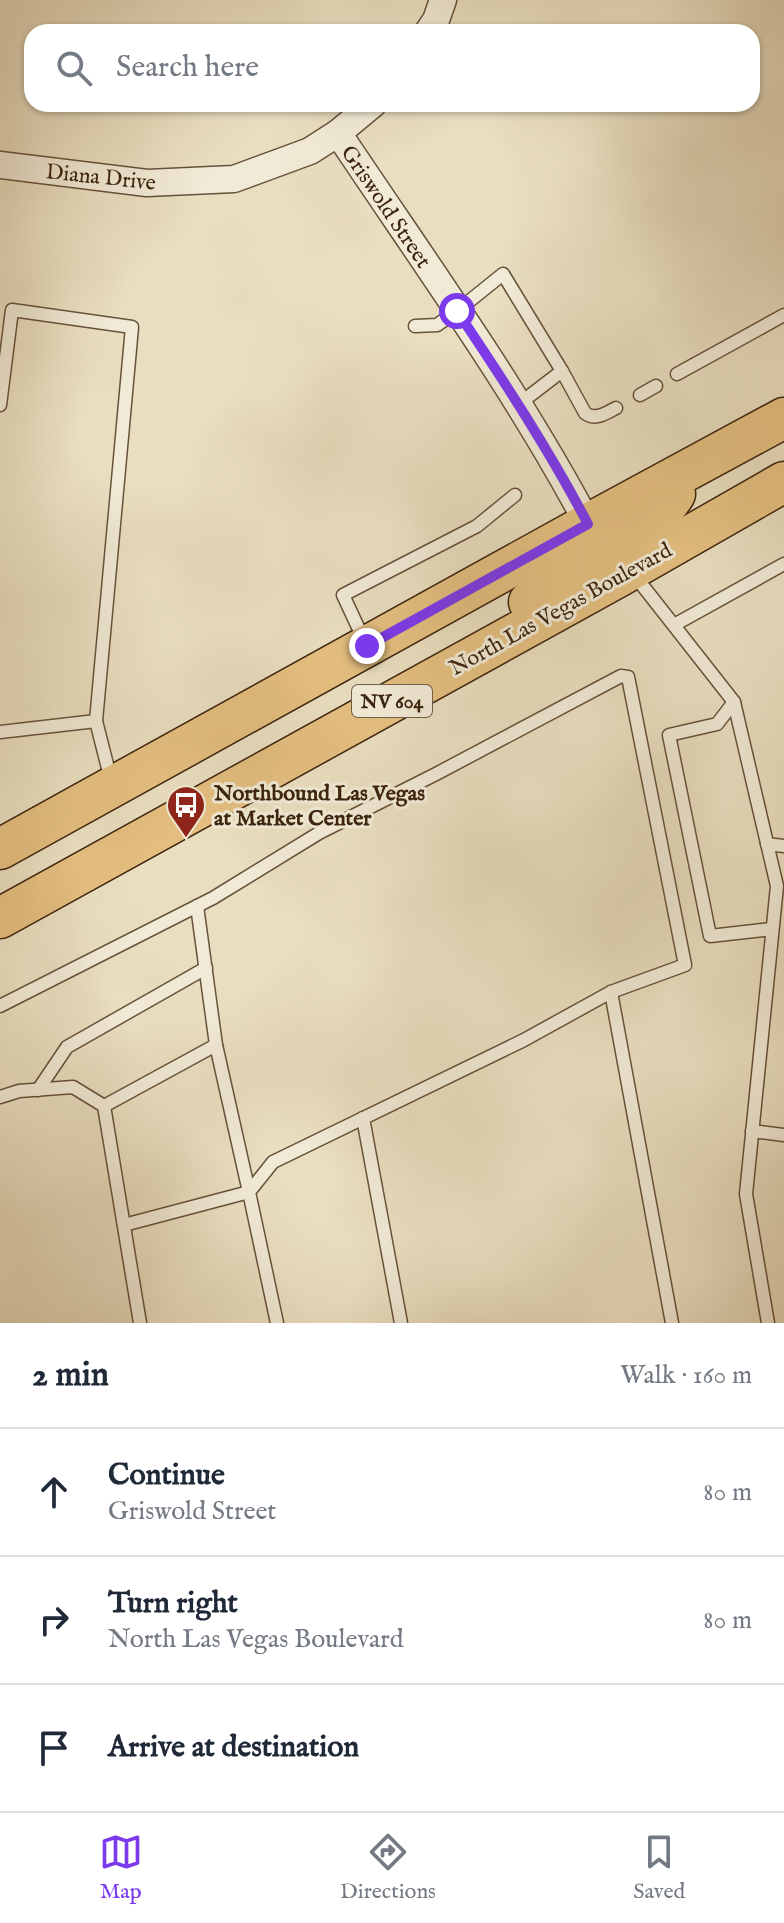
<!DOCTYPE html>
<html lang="en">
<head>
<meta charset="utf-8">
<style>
	body { margin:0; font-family:"IM FELL English",serif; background:#f2f2f3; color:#1f2937 }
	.stop { position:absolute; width:24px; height:24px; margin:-18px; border:6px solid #7c3aed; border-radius:50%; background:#fff }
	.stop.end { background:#7c3aed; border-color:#fff; box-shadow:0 2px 8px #0008 }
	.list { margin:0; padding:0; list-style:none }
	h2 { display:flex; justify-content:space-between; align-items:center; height:104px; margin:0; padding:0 32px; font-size:34px }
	h2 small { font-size:26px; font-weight:400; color:#747a83 }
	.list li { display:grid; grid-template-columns:52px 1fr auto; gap:24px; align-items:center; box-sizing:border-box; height:128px; padding:0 32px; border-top:2px solid #e0e1e3 }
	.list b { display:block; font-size:30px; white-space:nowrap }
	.list p { margin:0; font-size:26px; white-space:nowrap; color:#747a83 }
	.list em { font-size:26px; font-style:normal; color:#747a83 }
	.icon { flex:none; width:44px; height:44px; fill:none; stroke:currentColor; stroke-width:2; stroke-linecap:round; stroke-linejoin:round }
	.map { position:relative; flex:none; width:784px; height:1323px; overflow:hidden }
	.search { position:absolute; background:#fff; box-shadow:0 2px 6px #0004; left:24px; right:24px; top:24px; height:88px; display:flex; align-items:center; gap:20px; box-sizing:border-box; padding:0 28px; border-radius:24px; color:#747a83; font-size:30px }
	.sheet { height:488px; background:#fff }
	nav { display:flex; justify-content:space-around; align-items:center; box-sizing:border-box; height:112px; border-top:2px solid #e0e1e3; background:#fff; font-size:22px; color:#747a83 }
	nav a { display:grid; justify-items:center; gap:4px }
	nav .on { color:#7c3aed }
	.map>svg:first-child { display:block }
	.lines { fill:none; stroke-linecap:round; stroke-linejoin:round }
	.lane-casing { stroke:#67523a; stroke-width:15 }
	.street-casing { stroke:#67523a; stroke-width:29 }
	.primary-casing { stroke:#3c240d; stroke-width:43 }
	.lane { stroke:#f1ead6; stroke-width:12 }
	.street { stroke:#f1ead6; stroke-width:26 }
	.primary { stroke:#e4bf80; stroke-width:40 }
	.route { stroke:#7c3aed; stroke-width:10 }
	.labels { text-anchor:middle; stroke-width:6; stroke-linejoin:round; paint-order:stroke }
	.shield { fill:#f1ead6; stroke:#725f49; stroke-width:2 }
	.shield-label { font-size:20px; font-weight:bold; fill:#3c240d }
	.street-label { font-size:22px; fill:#3c240d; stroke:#f1ead6 }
	.poi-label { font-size:22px; font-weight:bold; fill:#3c240d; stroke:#f1ead6; text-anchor:start }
</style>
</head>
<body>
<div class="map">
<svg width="784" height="1323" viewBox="0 0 784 1323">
	<rect width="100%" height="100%" fill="#e9dec0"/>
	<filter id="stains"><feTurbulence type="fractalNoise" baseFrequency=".0025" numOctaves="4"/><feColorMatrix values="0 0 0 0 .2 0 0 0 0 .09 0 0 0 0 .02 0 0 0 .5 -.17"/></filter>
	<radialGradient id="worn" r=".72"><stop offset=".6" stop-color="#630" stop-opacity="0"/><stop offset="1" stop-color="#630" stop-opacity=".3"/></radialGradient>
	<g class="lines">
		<defs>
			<g id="lane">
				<path d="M415,326l22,-1 20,-14 46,-37 59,97 23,42c10,8 21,0 31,-5"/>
				<polyline points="677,374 784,315"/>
				<polyline points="640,395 656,386"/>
				<polyline points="519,404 562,371"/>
				<polyline points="0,405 12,310 132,327 96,721 111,780"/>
				<polyline points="635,576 734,702 777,886 746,1194 768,1323"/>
				<polyline points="674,625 784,564"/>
				<polyline points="364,640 343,595 477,526 515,495"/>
				<polyline points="734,702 717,724 669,735 710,936 772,929"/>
				<polyline points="0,732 96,721"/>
				<polyline points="767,844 784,846"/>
				<polyline points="611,992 672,1323"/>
				<polyline points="0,1006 213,898 319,833 436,774 621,676 628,677 685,965 611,992 524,1040 273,1162 249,1192 277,1323"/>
				<polyline points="38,1090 67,1047 206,968"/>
				<polyline points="0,1097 19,1091 73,1087 104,1106 140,1323"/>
				<polyline points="104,1106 216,1045"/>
				<polyline points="363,1118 401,1323"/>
				<polyline points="752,1131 784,1135"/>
				<polyline points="124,1225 249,1192 216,1045 197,906"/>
			</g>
			<g id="street">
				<polyline points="428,32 436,20 443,0"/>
				<path d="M338,133c86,129 177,254 250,391"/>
				<polyline points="0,165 147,183 234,179 310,151 338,133 373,104"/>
			</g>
			<g id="primary">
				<path d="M630,570c-16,-29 7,-41 28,-56 7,-6 12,-12 17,-20"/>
				<path d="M529,602c6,-6 13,-12 21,-17 21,-16 52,-29 38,-61"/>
				<polyline points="0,849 588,524 784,418"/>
				<polyline points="0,918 618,577 784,482"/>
			</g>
		</defs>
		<use href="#lane" class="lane-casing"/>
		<use href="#street" class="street-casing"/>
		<use href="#primary" class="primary-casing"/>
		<use href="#lane" class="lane"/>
		<use href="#street" class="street"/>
		<use href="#primary" class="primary"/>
	</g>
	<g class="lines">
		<path class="route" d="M367,646l221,-122c-39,-74 -84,-143 -131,-213"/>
	</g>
	<defs>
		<symbol id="bus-pin" viewBox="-11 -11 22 30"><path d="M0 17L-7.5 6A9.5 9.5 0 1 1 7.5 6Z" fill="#8f2418" stroke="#f1ead6"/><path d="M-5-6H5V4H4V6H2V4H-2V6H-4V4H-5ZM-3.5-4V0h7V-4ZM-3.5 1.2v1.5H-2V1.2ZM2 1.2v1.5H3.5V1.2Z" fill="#fff"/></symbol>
	</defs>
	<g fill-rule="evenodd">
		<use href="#bus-pin" x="164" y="783" width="44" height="60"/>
	</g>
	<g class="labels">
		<rect class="shield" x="352" y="685" width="80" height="32" rx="6"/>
		<g class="shield-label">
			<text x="392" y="708">NV 604</text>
		</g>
		<g class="street-label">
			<text transform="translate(101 176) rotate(6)" y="8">Diana Drive</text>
			<text transform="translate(387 206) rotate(56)" y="8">Griswold Street</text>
			<text transform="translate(560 608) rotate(-29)" y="8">North Las Vegas Boulevard</text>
		</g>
		<g class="poi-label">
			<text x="214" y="800">Northbound Las Vegas<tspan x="214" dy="25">at Market Center</tspan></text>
		</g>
	</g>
	<rect width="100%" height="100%" filter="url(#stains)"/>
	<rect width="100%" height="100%" fill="url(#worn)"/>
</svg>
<div class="stop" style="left:457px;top:311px"></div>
<div class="stop end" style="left:367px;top:646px"></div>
<div class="search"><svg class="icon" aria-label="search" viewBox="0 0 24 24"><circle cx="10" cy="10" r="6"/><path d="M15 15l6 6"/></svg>Search here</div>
</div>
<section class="sheet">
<h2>2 min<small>Walk · 160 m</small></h2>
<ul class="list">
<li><svg class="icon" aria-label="ahead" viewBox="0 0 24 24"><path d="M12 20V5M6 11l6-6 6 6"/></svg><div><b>Continue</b><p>Griswold Street</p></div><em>80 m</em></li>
<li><svg class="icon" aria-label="right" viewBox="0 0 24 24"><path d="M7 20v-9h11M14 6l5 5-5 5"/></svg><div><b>Turn right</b><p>North Las Vegas Boulevard</p></div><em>80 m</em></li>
<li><svg class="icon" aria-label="arrive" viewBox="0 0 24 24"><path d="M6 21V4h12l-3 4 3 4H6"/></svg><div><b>Arrive at destination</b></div></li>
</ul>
</section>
<nav>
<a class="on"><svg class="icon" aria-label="map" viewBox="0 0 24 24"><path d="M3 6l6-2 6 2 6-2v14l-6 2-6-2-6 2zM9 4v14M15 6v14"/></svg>Map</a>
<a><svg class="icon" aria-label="directions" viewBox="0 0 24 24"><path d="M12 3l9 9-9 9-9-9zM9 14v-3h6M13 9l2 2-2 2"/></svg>Directions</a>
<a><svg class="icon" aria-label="saved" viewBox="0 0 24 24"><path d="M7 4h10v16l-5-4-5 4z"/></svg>Saved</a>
</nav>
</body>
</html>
